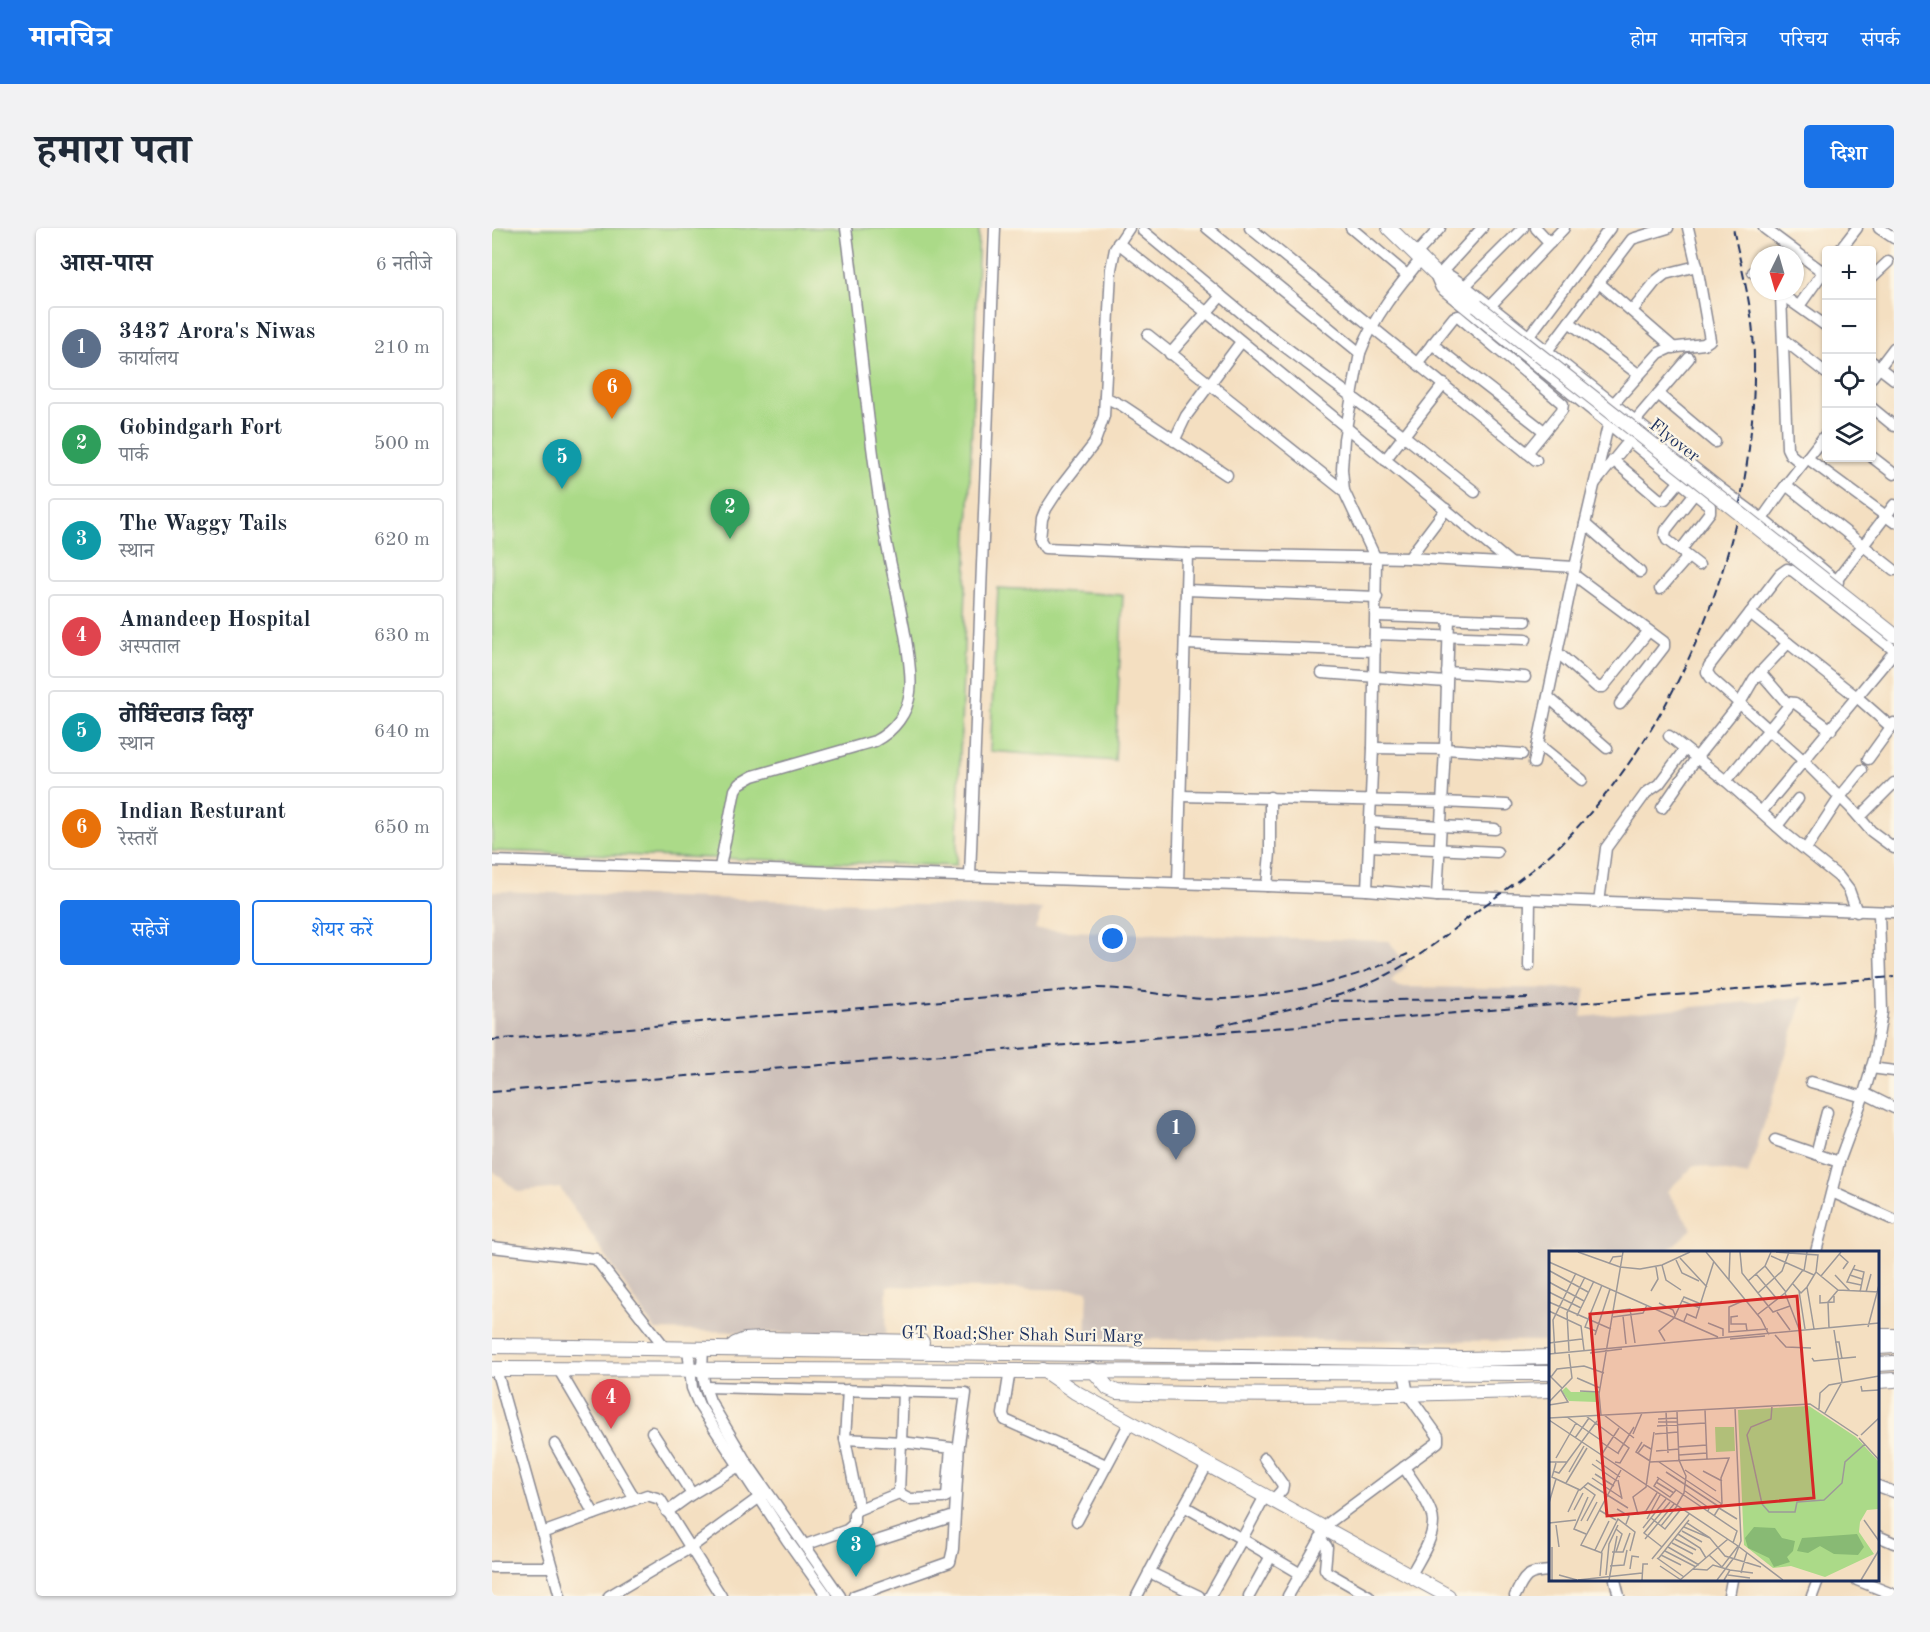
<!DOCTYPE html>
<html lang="hi">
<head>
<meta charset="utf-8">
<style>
	body { margin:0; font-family:"Old Standard TT","Noto Serif Devanagari","Noto Sans Gurmukhi",serif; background:#f2f2f3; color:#1f2937 }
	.controls { position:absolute; right:18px; top:18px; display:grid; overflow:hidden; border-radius:6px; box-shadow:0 2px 4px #0004 }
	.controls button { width:54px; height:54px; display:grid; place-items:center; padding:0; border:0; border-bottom:2px solid #e0e1e3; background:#fff; color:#1f2937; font:30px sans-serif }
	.compass { position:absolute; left:1258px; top:18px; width:54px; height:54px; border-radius:50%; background:#fff; box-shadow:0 2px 4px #0004; rotate:185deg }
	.you { position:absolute; left:621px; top:711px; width:21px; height:21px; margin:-15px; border:4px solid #fff; border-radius:50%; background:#1a73e8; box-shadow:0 0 0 9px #1a73e833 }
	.badge { display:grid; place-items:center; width:39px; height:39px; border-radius:50%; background:#1a73e8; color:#fff; font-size:20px; font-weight:700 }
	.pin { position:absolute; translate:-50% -50px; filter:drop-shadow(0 2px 3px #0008) }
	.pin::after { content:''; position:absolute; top:32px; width:21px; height:18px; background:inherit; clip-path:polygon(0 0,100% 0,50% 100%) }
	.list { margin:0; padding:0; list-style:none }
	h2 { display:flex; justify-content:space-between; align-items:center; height:78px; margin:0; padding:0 24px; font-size:26px }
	h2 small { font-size:20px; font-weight:400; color:#747a83 }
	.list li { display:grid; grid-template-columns:39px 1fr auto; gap:18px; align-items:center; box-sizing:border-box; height:84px; margin:0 12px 12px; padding:0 12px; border:2px solid #e0e1e3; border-radius:6px }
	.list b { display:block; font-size:22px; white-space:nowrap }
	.list p { margin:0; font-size:20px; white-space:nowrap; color:#747a83 }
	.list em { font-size:20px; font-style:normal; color:#747a83 }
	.actions { display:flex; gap:12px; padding:18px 24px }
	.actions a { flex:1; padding:14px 0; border:2px solid #1a73e8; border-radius:6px; text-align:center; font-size:21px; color:#1a73e8 }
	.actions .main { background:#1a73e8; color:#fff }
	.icon { flex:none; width:33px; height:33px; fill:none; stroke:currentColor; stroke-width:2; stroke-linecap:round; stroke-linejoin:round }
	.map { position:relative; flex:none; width:1402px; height:1368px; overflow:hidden; border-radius:6px }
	header { display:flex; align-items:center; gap:36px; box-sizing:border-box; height:84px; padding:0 30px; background:#1a73e8; color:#fff }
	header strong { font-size:28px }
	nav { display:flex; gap:33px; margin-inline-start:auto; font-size:21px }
	.intro { display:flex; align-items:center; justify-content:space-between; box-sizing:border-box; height:144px; padding:0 36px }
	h1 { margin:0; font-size:42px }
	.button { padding:15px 27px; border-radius:6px; background:#1a73e8; color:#fff; font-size:21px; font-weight:700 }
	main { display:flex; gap:36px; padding:0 36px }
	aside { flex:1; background:#fff; border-radius:6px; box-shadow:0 2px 4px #0004 }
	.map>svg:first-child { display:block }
	.industrial { fill:#cec1ba }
	.green { fill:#abda88; stroke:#638473; stroke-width:1.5 }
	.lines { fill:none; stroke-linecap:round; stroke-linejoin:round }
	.minor-casing { stroke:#888790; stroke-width:13 }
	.major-casing { stroke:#888790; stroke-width:16 }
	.minor { stroke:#fff; stroke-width:10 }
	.major { stroke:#fff; stroke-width:14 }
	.rail { stroke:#1b2f5e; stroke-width:2; stroke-dasharray:9 4.5; stroke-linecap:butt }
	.major-bridge-casing { stroke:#888790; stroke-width:16; stroke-linecap:butt }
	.major-bridge { stroke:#fff; stroke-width:14 }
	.labels { text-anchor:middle; stroke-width:4.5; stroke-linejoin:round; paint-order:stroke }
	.street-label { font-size:18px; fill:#1b2f5e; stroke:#fcf5e5 }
	.inset-road { fill:none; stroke:#9d9999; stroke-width:1.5 }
	.view { fill:#d62828; fill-opacity:0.15; stroke:#d62828; stroke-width:3 }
	.inset-edge { fill:none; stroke:#1b2f5e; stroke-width:3 }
</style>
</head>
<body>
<header>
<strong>मानचित्र</strong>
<nav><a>होम</a><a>मानचित्र</a><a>परिचय</a><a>संपर्क</a></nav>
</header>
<div class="intro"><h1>हमारा पता</h1><a class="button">दिशा</a></div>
<main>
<aside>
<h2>आस-पास<small>6 नतीजे</small></h2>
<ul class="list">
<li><span class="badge" style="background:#5c6f8a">1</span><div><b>3437 Arora's Niwas</b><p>कार्यालय</p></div><em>210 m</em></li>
<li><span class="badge" style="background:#2e9e5b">2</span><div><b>Gobindgarh Fort</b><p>पार्क</p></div><em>500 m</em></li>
<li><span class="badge" style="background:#0f9aa8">3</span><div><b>The Waggy Tails</b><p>स्थान</p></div><em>620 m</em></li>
<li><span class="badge" style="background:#e0444e">4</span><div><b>Amandeep Hospital</b><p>अस्पताल</p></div><em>630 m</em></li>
<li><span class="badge" style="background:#0f9aa8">5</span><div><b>ਗੋਬਿੰਦਗੜ ਕਿਲ੍ਹਾ</b><p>स्थान</p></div><em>640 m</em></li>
<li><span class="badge" style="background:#e8710a">6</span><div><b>Indian Resturant</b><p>रेस्तराँ</p></div><em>650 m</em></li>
</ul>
<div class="actions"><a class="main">सहेजें</a><a>शेयर करें</a></div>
</aside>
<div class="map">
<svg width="1402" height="1368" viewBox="0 0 1402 1368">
	<rect width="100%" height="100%" fill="#fcf5e5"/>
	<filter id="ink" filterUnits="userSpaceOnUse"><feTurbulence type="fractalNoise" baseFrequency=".0167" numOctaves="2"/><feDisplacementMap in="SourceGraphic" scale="12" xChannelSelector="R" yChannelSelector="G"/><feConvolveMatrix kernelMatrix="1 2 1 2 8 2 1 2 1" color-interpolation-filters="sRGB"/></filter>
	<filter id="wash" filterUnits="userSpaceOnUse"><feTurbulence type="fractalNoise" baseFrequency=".008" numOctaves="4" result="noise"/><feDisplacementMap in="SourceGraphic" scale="24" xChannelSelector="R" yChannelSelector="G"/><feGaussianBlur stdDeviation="1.35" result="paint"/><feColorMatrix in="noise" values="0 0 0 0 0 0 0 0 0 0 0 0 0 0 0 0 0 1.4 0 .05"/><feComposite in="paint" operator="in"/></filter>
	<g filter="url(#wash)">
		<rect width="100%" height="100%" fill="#f4dfc1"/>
		<polygon class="industrial" points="0,663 550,681 543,702 897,713 915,738 903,748 899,754 907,759 1094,761 1089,789 1312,769 1256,947 1203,937 1175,963 1200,1001 1174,1024 1058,1024 1058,1113 594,1111 596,1062 395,1058 394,1107 163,1102 68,960 26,964 0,942"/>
		<g class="green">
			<polygon points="0,0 487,0 464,638 0,623"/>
			<polygon points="506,360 631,367 623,533 498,523"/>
		</g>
	</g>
	<g filter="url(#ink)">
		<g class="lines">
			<defs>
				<g id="minor">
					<polyline points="637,0 623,21 619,41 612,188 602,216 567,261 554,281 550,291 548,312 553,320 695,326 917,330 1083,339"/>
					<polyline points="715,0 868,125"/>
					<polyline points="758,0 1044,232"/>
					<polyline points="859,0 916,48"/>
					<polyline points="1044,0 1058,15"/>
					<polyline points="1272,0 1331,44"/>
					<polyline points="1387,0 1402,10"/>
					<polyline points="651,3 769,101 911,207 983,264"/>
					<polyline points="626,15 714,84 1020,336"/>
					<polyline points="1348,22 1365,0"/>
					<polyline points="925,25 948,0"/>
					<polyline points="1261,44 1267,48"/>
					<polyline points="949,45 990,0"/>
					<polyline points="1380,49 1396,34"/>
					<polyline points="1106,54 1182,120"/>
					<polyline points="973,58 1031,0"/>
					<polyline points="1286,64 1334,98"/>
					<polyline points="1289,67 1295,220 1298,226 1310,236"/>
					<polyline points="999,77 1072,0"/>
					<polyline points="1307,78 1334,40"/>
					<polyline points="1140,83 1164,53 1173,46 1205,38"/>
					<polyline points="1077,94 1146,146"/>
					<polyline points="656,107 852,263"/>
					<polyline points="1037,108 1118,0"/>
					<polyline points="1292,112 1334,145"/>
					<polyline points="940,116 1052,203"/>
					<polyline points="1055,123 1140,11 1176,0"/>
					<polyline points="678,126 729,68"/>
					<polyline points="926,134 962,89 966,88 1071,176 1070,182 1035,225"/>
					<polyline points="1380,134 1402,151"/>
					<polyline points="1380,149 1402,120"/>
					<polyline points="1166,166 1223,214"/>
					<polyline points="613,169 631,178 735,247"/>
					<polyline points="1380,180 1402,198"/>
					<polyline points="1143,193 1197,130"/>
					<polyline points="1334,206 1294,257 1270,291 1346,354"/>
					<polyline points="682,213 694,188 749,114"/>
					<polyline points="1380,229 1402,246"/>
					<polyline points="1315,230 1402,294"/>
					<polyline points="893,232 952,156"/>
					<polyline points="1121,232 1168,272 1173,271 1188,253"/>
					<polyline points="1103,255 1133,218"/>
					<polyline points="1294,257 1402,342"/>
					<polyline points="1203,265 1174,302 1173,307 1175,312 1207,337"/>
					<polyline points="1093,296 1148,344"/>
					<polyline points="1188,323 1218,284 1218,278 949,60 942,44 958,48 973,58 1228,260 1270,291"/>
					<polyline points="917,330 954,281"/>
					<polyline points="1082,347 1172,414 1172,419 1128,476"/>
					<polyline points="1344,353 1402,277"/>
					<polyline points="1168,361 1196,329"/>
					<polyline points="694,362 885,369"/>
					<polyline points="1258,385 1366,470 1399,499"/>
					<polyline points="884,388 1034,393"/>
					<polyline points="883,406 1034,411"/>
					<polyline points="693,416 883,423"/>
					<polyline points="1402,422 1301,343 1295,341 1288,346 1217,438 1215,444 1219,450 1312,533 1359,580 1379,603 1402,620"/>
					<polyline points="1066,425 1105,459 1111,459 1156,404"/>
					<polyline points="955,444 1033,449"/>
					<polyline points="1268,444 1294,474 1303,475 1339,502"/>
					<polyline points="830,445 954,454"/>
					<polyline points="1056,469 1115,520"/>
					<polyline points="1177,508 1234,553 1296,608 1347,649 1357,662 1365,684"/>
					<polyline points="1046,516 1090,552"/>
					<polyline points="881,520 953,521 1030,526"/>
					<polyline points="1376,531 1402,495"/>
					<polyline points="1042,535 1083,339 1121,176 1167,125 1178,120 1212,116 1218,112 1205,38 1196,0"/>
					<polyline points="1234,553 1299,475"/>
					<polyline points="689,568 950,574 1015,577"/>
					<polyline points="1170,580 1205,529 1248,475 1262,451 1296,415"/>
					<polyline points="1269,584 1402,424"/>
					<polyline points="1368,589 1402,555"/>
					<polyline points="878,594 1003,601"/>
					<polyline points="1285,598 1306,571"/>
					<polyline points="877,618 1005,624"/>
					<polyline points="1314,621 1348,569 1370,542"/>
					<polyline points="0,633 775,658 875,662 945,668 1402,684"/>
					<path d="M228,639l15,-77 4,-6 14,-8 122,-35c19,-10 33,-28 35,-49 2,-15 -1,-31 -3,-46 -6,-39 -16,-77 -23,-116 -17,-100 -24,-201 -38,-302"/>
					<polyline points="478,648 503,0"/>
					<polyline points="686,655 695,326"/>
					<polyline points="775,658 778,625 778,569"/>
					<path d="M875,662l6,-142 3,-189 -32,-68 -2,-22 2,-30 16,-86c14,-37 37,-65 62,-95"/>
					<polyline points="945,668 953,521 957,390"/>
					<polyline points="1107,675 1114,620 1154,565 1167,556 1193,521"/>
					<polyline points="1037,738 1038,672"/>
					<polyline points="1379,840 1402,843"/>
					<polyline points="1319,854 1371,869"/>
					<polyline points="1372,865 1402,880"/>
					<polyline points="1283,912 1347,934"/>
					<polyline points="1324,926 1335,884"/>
					<polyline points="1340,964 1402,992"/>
					<polyline points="0,1019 104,1031 168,1113 171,1120"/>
					<polyline points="1324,1024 1347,934 1371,869 1383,828 1390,784 1387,685"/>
					<polyline points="196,1120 200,1160 207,1177 295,1312 335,1368"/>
					<polyline points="211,1120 210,1142 213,1159 218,1173 253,1232 348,1368"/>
					<polyline points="4,1141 68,1368"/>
					<polyline points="67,1142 143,1271"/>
					<polyline points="518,1142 511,1186 513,1192 614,1237"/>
					<polyline points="213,1159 474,1165 467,1216 461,1321 458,1334 362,1368"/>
					<polyline points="356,1162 353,1211 409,1214 459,1220 455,1268 451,1270 418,1271 407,1265"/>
					<polyline points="160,1204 200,1266"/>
					<polyline points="353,1211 367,1281"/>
					<polyline points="63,1216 102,1286"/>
					<polyline points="772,1230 791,1257 790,1262 781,1272"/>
					<path d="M912,1239c8,14 29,39 29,55 0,19 -14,37 -22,53"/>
					<polyline points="1386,1258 1402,1264"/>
					<polyline points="692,1278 715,1237"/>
					<polyline points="175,1284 200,1266 247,1238"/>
					<polyline points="585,1293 638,1194"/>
					<polyline points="50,1305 155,1267 168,1271 229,1368"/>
					<polyline points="1386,1308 1402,1315"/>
					<polyline points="828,1310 835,1319 833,1341 835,1344 877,1368"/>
					<polyline points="313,1317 355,1302 362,1296 362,1286 365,1282 407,1265 411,1163"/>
					<polyline points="363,1320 462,1288"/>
					<polyline points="0,1339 59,1339"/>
					<polyline points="657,1344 707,1368"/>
					<polyline points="1123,1352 1127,1368"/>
					<polyline points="1365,1352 1400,1366"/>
					<polyline points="117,1368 198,1320 272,1266"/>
					<polyline points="645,1368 692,1278 750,1311 773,1268"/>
					<polyline points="718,1368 750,1311 809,1346"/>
					<polyline points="757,1368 779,1328"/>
					<polyline points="796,1368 838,1294 946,1214 946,1208 916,1166 912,1145"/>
					<path d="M1023,1368c10,-21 12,-24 35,-25"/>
					<polyline points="1237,1368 1240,1352"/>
					<polyline points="1320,1368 1326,1352"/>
				</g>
				<g id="major">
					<polyline points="897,0 942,44 985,78"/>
					<polyline points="1386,1108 1402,1108"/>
					<polyline points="243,1116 253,1112 271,1111 430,1114"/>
					<polyline points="0,1118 972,1131 1058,1129"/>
					<polyline points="1386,1119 1402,1118"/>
					<polyline points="1386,1136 1402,1135"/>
					<polyline points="0,1141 1058,1145"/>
					<polyline points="551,1142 583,1164 956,1368"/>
					<path d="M601,1142l15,18 9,4c145,5 289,3 433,-2"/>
					<polyline points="1386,1153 1402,1152"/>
				</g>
			</defs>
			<use href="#minor" class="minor-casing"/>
			<use href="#major" class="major-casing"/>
			<use href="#minor" class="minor"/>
			<use href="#major" class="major"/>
			<g class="rail">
				<polyline points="838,773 1036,770"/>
				<path d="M725,798c53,-13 120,-25 168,-50 33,-17 63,-43 92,-65 28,-21 59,-42 84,-67 129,-127 203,-331 192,-511 -3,-35 -13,-71 -20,-105"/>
				<path d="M0,812l600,-52c37,0 74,8 110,11 17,1 34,-1 51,-3 55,-5 104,-19 155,-42"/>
				<polyline points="0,864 1402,749"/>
			</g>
			<defs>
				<polyline id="major-bridge" points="985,78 1402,407"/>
			</defs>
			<use href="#major-bridge" class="major-bridge-casing"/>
			<use href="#major-bridge" class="major-bridge"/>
		</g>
	</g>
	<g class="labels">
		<g class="street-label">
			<text transform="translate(1183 212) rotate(38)" y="6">Flyover</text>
			<text transform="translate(530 1106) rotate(1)" y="6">GT Road;Sher Shah Suri Marg</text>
		</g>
	</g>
	<g transform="translate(1057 1023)">
		<rect width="330" height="330" fill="#f4dfc1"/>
		<path d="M17,136l5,5h26v10l-28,-1 -7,-10zM260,155l47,31 23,25v47l-12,1 -7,12 -1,10 15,22 -49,23 -34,-11 -18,2 -29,-23 -6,-135zM166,176h19l1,24 -19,1z" fill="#abda88"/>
		<path d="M205,276l21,1 7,10 13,3 -2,10 -6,6 3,5 -16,5 -5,-9 -21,-10 -3,-10zM308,283l7,13 -6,8 -24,-1 -14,-8 -12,7 -11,-2 5,-13z" fill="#88ba74"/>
		<path class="inset-road" d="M29,1l42,15 20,2 22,-4 28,-13M157,1l55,67 8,16M191,1l2,21 31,39 17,-6M227,1l42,3 -2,17 -9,15 -6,6 -8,-9M290,3l9,8 -5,7M222,5l43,19M131,7l27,29M127,9l6,13 17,8M0,11l169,75M60,13l4,-7 10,-1M113,14l4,15 15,10M306,14l-5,10 12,4M216,15l21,26M304,18l11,3 -4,20M1,20l38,21M255,20l3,-19M267,21l22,18 41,2M207,23l21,25M286,24l15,16M301,24l-3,7 14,3M272,25l20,-24M180,29l1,-28M199,30l17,-15 6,-14M0,31l35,19M258,36l7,42M102,40l7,-12 -2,-12M250,40l6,38M0,41l32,16M317,41l5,-18M209,42l24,-22 7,-19M236,42l14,36M271,44v8l14,-1v-8M196,49l-16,7v25l39,-3M133,50l2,-4 17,7M0,51l62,27M110,52l14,7 2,5M0,60l32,15 3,24M65,60l16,-2 5,34M228,61l13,18M208,64l28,-22 18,-23M28,65l17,-35M74,65l3,28M189,65l-7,1v7h15l1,7M64,66l30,-4 4,-8M135,70l3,-7 9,4 18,-57M159,72l15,6v7M319,76l11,-42M280,77l-1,-26 10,-12M47,80l-11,-4 17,-42M46,84l15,-46M226,84l11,12 25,1M181,88l35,-3M116,90l-6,-10 15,-13 8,-17 18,7M286,91h4l3,17M0,92l33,-4M20,100l-2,-38 18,-36M6,102l-2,-33 23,-47M41,102l32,-4M0,103l330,-31M263,107l2,3 42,-4M0,124l13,13M2,126l6,-8 27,-3 20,7M28,127l23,10M312,135l1,5 17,-1M31,140l20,1M0,151l23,-24 -3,-24M0,154l19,-3 -7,-12M223,155l-1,13 -20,8 -4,8 15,69 7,8h26l2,-10 27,-2 18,-17 3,-21 20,-18M270,158l1,-16 9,-8 50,-9M156,159l2,49M117,160l2,42M128,161l2,48 7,16 -2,17 -7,12M276,162l17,-31 -8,-52M52,164l-2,-21 24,-142M55,164l30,23M37,165l43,32 -9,15 -5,-1M18,166l35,24M0,167l261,-14 48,32M109,168l19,-1M0,169l189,126 45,34M109,171h19M108,175l48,-3M105,181l-8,55 -13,10 5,17 8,-3 11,-18M84,183l9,-21M106,183l23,-2M312,184l18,-17M26,187l14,-20M310,187l20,22M52,191l18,12M93,191l-6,10 14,9M129,196l29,-2M107,200l23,-2M69,202l16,-26M89,202l6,-8 7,4M53,203l17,-26M130,204l28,-2M7,207l20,-35M47,209l24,17M0,211h18l30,-41M101,211l79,-4 -8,20 1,25 -8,13M110,211l63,42M7,212l-4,14 28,13 8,-7 40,25M43,213l25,17M136,219l31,21M4,220l6,2 8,-11M154,220l19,10M20,221l15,-26M117,221l52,34M46,223l19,12M108,226l80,54 -4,12M43,227l30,20M110,227l-5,8 16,11 6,-7M69,229l4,19M107,231l18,11M17,232l21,-35M136,240l24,17 -1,3M0,252l7,-24M170,257l18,11M68,258l12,7 -3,8M25,259l9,-17M50,259l17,10M19,261l11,-23M102,267l14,11 16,-20M98,268l13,-24M315,269l15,21M32,270l14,-26 -11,-8M38,270l10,-19M0,272l27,-3M138,272l23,15M7,274l3,22M112,275l16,-20M135,276l26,11 15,18 36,11M94,277l23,-29M133,280l20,11M37,283l-12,-5 14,-32M129,283l22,14 6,10M96,288l29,-35M126,288l21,11M123,292l21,11M3,296v33M113,296l-18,-14 26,-31M119,296l31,18M46,299l14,-29M116,300l31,16M63,301h11l7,-19M67,301l6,-18 -6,-5M52,302l17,-34 17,13 -5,19M112,304l20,10M160,304l13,12 16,-21M108,307l27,19M103,308l37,-45M109,308l31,-39M185,308l7,-18 -6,-133M61,315l14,-1 3,-15M111,315l21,14M81,318l2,-13 7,1M144,318l14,1 6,-5 17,5M192,322l6,-21M10,324l18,5M57,324l3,-31 9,-19M179,324l22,3M51,325l2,-23 -21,-8 40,-75M29,329l64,-7M60,329l8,-44M93,329l1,-16h5M131,329l48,-41M168,329l16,-21M175,329l6,-10 23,3M312,329l18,-30"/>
		<path class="view" d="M248,45l17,202 -207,18 -17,-202z"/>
		<rect width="330" height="330" class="inset-edge"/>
	</g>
</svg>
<div class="controls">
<button>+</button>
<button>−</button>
<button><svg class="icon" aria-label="locate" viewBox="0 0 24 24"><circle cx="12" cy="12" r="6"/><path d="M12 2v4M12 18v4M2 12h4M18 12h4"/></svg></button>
<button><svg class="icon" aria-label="layers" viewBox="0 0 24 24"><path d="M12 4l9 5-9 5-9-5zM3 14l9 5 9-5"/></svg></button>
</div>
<svg class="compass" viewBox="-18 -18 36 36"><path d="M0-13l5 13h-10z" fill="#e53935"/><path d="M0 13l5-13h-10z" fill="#747a83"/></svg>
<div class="you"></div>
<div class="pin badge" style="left:684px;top:932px;background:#5c6f8a">1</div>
<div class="pin badge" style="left:238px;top:311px;background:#2e9e5b">2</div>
<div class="pin badge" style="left:364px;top:1349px;background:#0f9aa8">3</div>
<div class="pin badge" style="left:119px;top:1201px;background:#e0444e">4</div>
<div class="pin badge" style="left:70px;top:261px;background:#0f9aa8">5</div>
<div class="pin badge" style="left:120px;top:191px;background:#e8710a">6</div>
</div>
</main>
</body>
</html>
